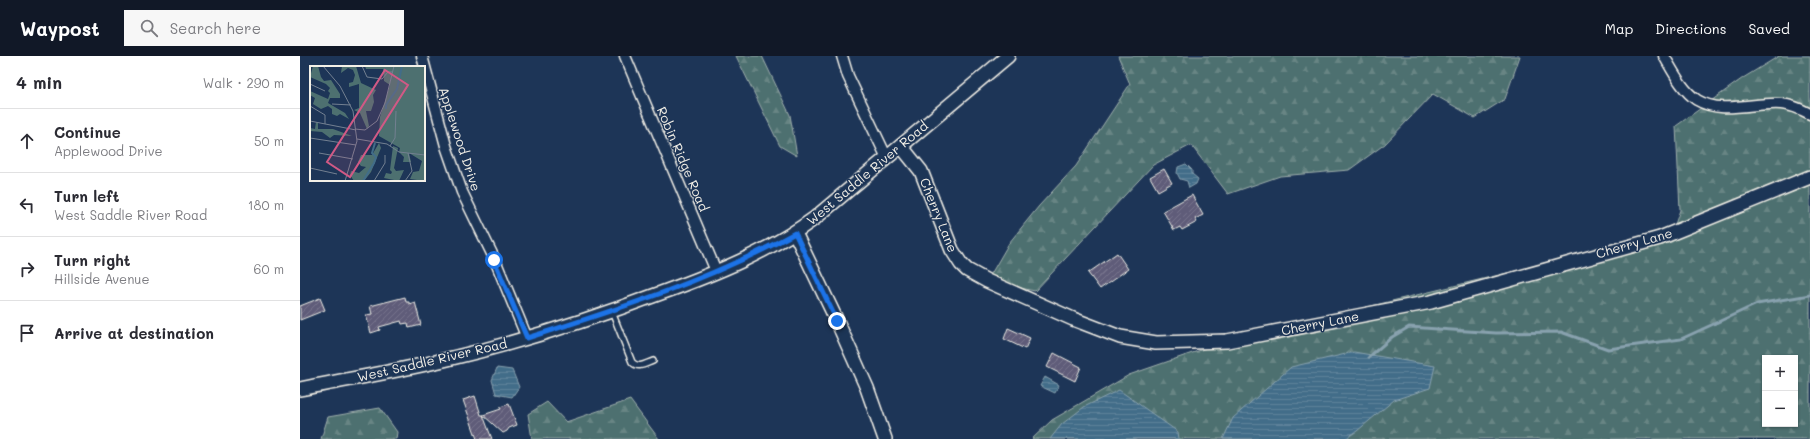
<!DOCTYPE html>
<html lang="en">
<head>
<meta charset="utf-8">
<style>
	body { margin:0; font-family:Mali,sans-serif; background:#f7f7f7; color:#2b2b33 }
	.controls { position:absolute; right:12px; bottom:12px; display:grid; overflow:hidden; border-radius:0px; box-shadow:0 1px 3px #0004 }
	.controls button { width:36px; height:36px; display:grid; place-items:center; padding:0; border:0; border-bottom:1px solid #e1e1e2; background:#fff; color:#2b2b33; font:20px sans-serif }
	.stop { position:absolute; width:12px; height:12px; margin:-9px; border:3px solid #1a73e8; border-radius:50%; background:#fff }
	.stop.end { background:#1a73e8; border-color:#fff; box-shadow:0 1px 4px #0008 }
	.list { margin:0; padding:0; list-style:none }
	h2 { display:flex; justify-content:space-between; align-items:center; height:52px; margin:0; padding:0 16px; font-size:17px }
	h2 small { font-size:13px; font-weight:400; color:#7c7c81 }
	.list li { display:grid; grid-template-columns:26px 1fr auto; gap:12px; align-items:center; box-sizing:border-box; height:64px; padding:0 16px; border-top:1px solid #e1e1e2 }
	.list b { display:block; font-size:15px; white-space:nowrap }
	.list p { margin:0; font-size:13px; white-space:nowrap; color:#7c7c81 }
	.list em { font-size:13px; font-style:normal; color:#7c7c81 }
	.icon { flex:none; width:22px; height:22px; fill:none; stroke:currentColor; stroke-width:2; stroke-linecap:round; stroke-linejoin:round }
	.map { position:relative; flex:none; width:1510px; height:383px; overflow:hidden }
	header { display:flex; align-items:center; gap:24px; box-sizing:border-box; height:56px; padding:0 20px; background:#111827; color:#fff }
	header strong { font-size:19px }
	nav { display:flex; gap:22px; margin-inline-start:auto; font-size:14px }
	.search { width:280px; height:36px; background:#f7f7f7; display:flex; align-items:center; gap:10px; box-sizing:border-box; padding:0 14px; border-radius:0px; color:#7c7c81; font-size:15px }
	main { display:flex }
	aside { flex:1; background:#fff }
	.map>svg:first-child { display:block }
	.forest { fill:url(#forest-firs); stroke:#a0b0ac; fill-rule:evenodd }
	.water { fill:url(#water-rules); stroke:#89a2af }
	.lines { fill:none; stroke-linecap:round; stroke-linejoin:round }
	.stream { stroke:#89a2af; stroke-width:3 }
	.building { fill:url(#building-hatch); stroke:#f4f1e8 }
	.service-casing { stroke:#f4f1e8; stroke-width:8 }
	.minor-casing { stroke:#f4f1e8; stroke-width:13 }
	.tertiary-casing { stroke:#f4f1e8; stroke-width:16 }
	.service { stroke:#1d3557; stroke-width:5 }
	.minor { stroke:#1d3557; stroke-width:10 }
	.tertiary { stroke:#1d3557; stroke-width:13 }
	.route { stroke:#1a73e8; stroke-width:5 }
	.labels { text-anchor:middle; stroke-width:3; stroke-linejoin:round; paint-order:stroke }
	.street-label { font-size:13px; fill:#f4f1e8; stroke:#1d3557 }
	.inset-river { fill:none; stroke:#426d89; stroke-width:2 }
	.inset-road { fill:none; stroke:#738091; stroke-width:1 }
	.view { fill:#d15985; fill-opacity:0.15; stroke:#d15985; stroke-width:2 }
	.inset-edge { fill:none; stroke:#f4f1e8; stroke-width:2 }
</style>
</head>
<body>
<header>
<strong>Waypost</strong>
<div class="search"><svg class="icon" aria-label="search" viewBox="0 0 24 24"><circle cx="10" cy="10" r="6"/><path d="M15 15l6 6"/></svg>Search here</div>
<nav><a>Map</a><a>Directions</a><a>Saved</a></nav>
</header>
<main>
<aside>
<h2>4 min<small>Walk · 290 m</small></h2>
<ul class="list">
<li><svg class="icon" aria-label="ahead" viewBox="0 0 24 24"><path d="M12 20V5M6 11l6-6 6 6"/></svg><div><b>Continue</b><p>Applewood Drive</p></div><em>50 m</em></li>
<li><svg class="icon" aria-label="left" viewBox="0 0 24 24"><path d="M17 20v-9H6M10 6l-5 5 5 5"/></svg><div><b>Turn left</b><p>West Saddle River Road</p></div><em>180 m</em></li>
<li><svg class="icon" aria-label="right" viewBox="0 0 24 24"><path d="M7 20v-9h11M14 6l5 5-5 5"/></svg><div><b>Turn right</b><p>Hillside Avenue</p></div><em>60 m</em></li>
<li><svg class="icon" aria-label="arrive" viewBox="0 0 24 24"><path d="M6 21V4h12l-3 4 3 4H6"/></svg><div><b>Arrive at destination</b></div></li>
</ul>
</aside>
<div class="map">
<svg width="1510" height="383" viewBox="0 0 1510 383">
	<defs>
		<pattern id="forest-firs" width="22" height="20" patternUnits="userSpaceOnUse"><rect width="22" height="20" fill="#4d7070"/><path d="M5 1l3.5 6h-7zM16 11l3.5 6h-7z" fill="#678584"/></pattern>
		<pattern id="water-rules" width="6" height="5" patternUnits="userSpaceOnUse"><rect width="6" height="5" fill="#426d89"/><path d="M0 2.5h6" fill="none" stroke="#5e829a"/></pattern>
		<pattern id="building-hatch" width="6" height="6" patternUnits="userSpaceOnUse"><rect width="6" height="6" fill="#5e5b79"/><path d="M-1 1l2-2M0 6l6-6M5 7l2-2" fill="none" stroke="#76738c"/></pattern>
	</defs>
	<rect width="100%" height="100%" fill="#1d3557"/>
	<filter id="ink" filterUnits="userSpaceOnUse"><feTurbulence type="fractalNoise" baseFrequency=".025" numOctaves="2"/><feDisplacementMap in="SourceGraphic" scale="8" xChannelSelector="R" yChannelSelector="G"/><feConvolveMatrix kernelMatrix="1 2 1 2 8 2 1 2 1" color-interpolation-filters="sRGB"/></filter>
	<g filter="url(#ink)">
		<g class="forest">
			<polygon points="436,0 462,0 490,59 497,100 480,90"/>
			<polygon points="818,0 1220,0 1205,43 1175,62 1133,38 1085,88 1049,114 980,120 928,138 891,89 853,109 735,235 687,225 709,187 739,150 776,110 830,28"/>
			<path d="M1479,0h31v383h-778l20,-19 77,-45 98,-34 445,-108 8,-23 -4,-84 67,-48zM1465,302h30v66h-30z"/>
			<polygon points="330,344 359,383 232,383 228,358 247,346 266,366"/>
			<polygon points="80,352 97,376 96,383 21,383 28,361"/>
		</g>
		<g class="water">
			<polygon points="886,108 892,114 892,118 898,123 896,128 889,132 887,125 880,123 877,117 878,111"/>
			<polygon points="1054,296 1135,310 1130,332 1094,344 1057,375 1045,383 923,383 933,362 991,311"/>
			<polygon points="197,312 212,314 219,331 212,341 196,338 192,324"/>
			<polygon points="745,321 759,329 755,337 740,330"/>
			<polygon points="819,334 878,376 879,383 750,383 762,368 784,351"/>
		</g>
		<g class="lines">
			<polyline class="stream" points="1069,301 1092,281 1109,271 1196,277 1261,276 1308,293 1381,283 1457,248 1510,239"/>
		</g>
		<g class="building">
			<polygon points="864,113 872,127 858,135 850,121"/>
			<polygon points="892,139 903,159 895,163 897,166 882,174 880,171 874,174 863,155"/>
			<polygon points="817,197 828,213 800,233 788,217"/>
			<polygon points="105,241 106,246 109,246 109,248 115,246 121,269 109,272 108,267 102,268 101,265 79,271 80,274 71,277 66,259 72,258 70,250"/>
			<polygon points="20,242 25,254 0,264 0,250"/>
			<polygon points="708,272 730,282 725,293 704,283"/>
			<polygon points="754,297 781,311 775,325 747,311"/>
			<polygon points="175,340 181,359 183,359 192,383 177,383 163,344"/>
			<polygon points="209,348 217,369 209,372 207,375 203,377 183,359 201,353 200,351"/>
		</g>
		<g class="lines">
			<defs>
				<path id="service" d="M312,256l20,50c6,7 13,2 21,-1"/>
				<g id="minor">
					<polyline points="122,0 146,90 162,136 195,204 227,282"/>
					<polyline points="325,0 416,215"/>
					<polyline points="542,0 548,20 587,102"/>
					<path d="M1364,0c9,15 18,34 33,44 25,15 57,2 84,4 11,1 20,5 29,10"/>
				</g>
				<g id="tertiary">
					<polyline points="601,90 621,115 652,194 661,208 667,214 687,225 773,263 820,281 856,287 927,285 1131,246 1360,182 1510,121"/>
					<polyline points="495,177 537,265 567,332 585,383"/>
					<path d="M0,333c49,-10 99,-18 148,-30 72,-17 144,-40 213,-66 53,-19 108,-41 154,-75l193,-162"/>
				</g>
			</defs>
			<use href="#service" class="service-casing"/>
			<use href="#minor" class="minor-casing"/>
			<use href="#tertiary" class="tertiary-casing"/>
			<use href="#service" class="service"/>
			<use href="#minor" class="minor"/>
			<use href="#tertiary" class="tertiary"/>
		</g>
	</g>
	<g class="lines" filter="url(#ink)">
		<path class="route" d="M194,204l33,78c92,-29 183,-58 268,-105l42,88"/>
	</g>
	<g class="labels">
		<g class="street-label">
			<text transform="translate(160 83) rotate(72)" y="5">Applewood Drive</text>
			<text transform="translate(383 103) rotate(67)" y="5">Robin Ridge Road</text>
			<text transform="translate(567 117) rotate(-40)" y="5">West Saddle River Road</text>
			<text transform="translate(639 159) rotate(68)" y="5">Cherry Lane</text>
			<text transform="translate(1334 187) rotate(-16)" y="5">Cherry Lane</text>
			<text transform="translate(1020 267) rotate(-11)" y="5">Cherry Lane</text>
			<text transform="translate(132 304) rotate(-13)" y="5">West Saddle River Road</text>
		</g>
	</g>
	<g transform="translate(10 10)">
		<rect width="115" height="115" fill="#1d3557"/>
		<path d="M3,0h5l3,11 3,4 7,-1 9,14v4h-10l-2,5 17,10 4,6 -9,-5 -3,2 -5,-2v-5l-4,-3 -7,3 -8,-5 2,-6 -5,-3v-4l18,8 2,-6 -2,-2 2,-3 -4,-4 -16,-7zM32,0h14l5,17 15,7 -3,5 1,7 -3,9h-5l3,15 -2,3 -7,-16 -6,-3 5,-2v-24l-10,3v-4l4,-1 2,-7 -2,-5 -5,-2 -7,5zM55,0h60l-1,115 -14,-2 3,-7 6,-1 3,-10 -13,-8 2,9h-8l1,-5 -5,-5 1,-4 -21,-12 1,-19 10,-32 -6,-4 -1,-12h-17zM6,56l2,1v6h15l19,7 -18,-1 -4,3 -8,-6 -12,-1v-3l5,1zM69,77l2,5 -10,24 -7,9h-10l-4,-6 1,-4 8,2 7,-6 -5,-1 -3,-4 3,-7h11zM83,80l5,2 -4,20 2,3 8,-1 -5,11 -15,-3 2,-5 5,1 1,-2 -2,-2z" fill="#4d7070"/>
		<path class="inset-river" d="M76,43v-4l11,-16 5,-23M53,115l11,-18 2,-6 -4,-4 3,-10"/>
		<path class="inset-road" d="M13,0l17,20 13,25 4,30 -12,40M52,0l5,11 15,2 6,-7h4M0,18l15,7M22,38l19,1M0,40l15,9v9M0,55l46,9M45,63l10,1 12,-9 8,-18 9,-37M0,72l46,7M47,73l30,5 12,8 26,3M80,80l5,-8 1,-27M9,87l34,6M0,102l27,6M64,115l11,-18v-8M95,115l7,-10 -4,-18"/>
		<path class="view" d="M75,4l23,15 -58,92 -23,-15z"/>
		<rect width="115" height="115" class="inset-edge"/>
	</g>
</svg>
<div class="controls">
<button>+</button>
<button>−</button>
</div>
<div class="stop" style="left:194px;top:204px"></div>
<div class="stop end" style="left:537px;top:265px"></div>
</div>
</main>
</body>
</html>
